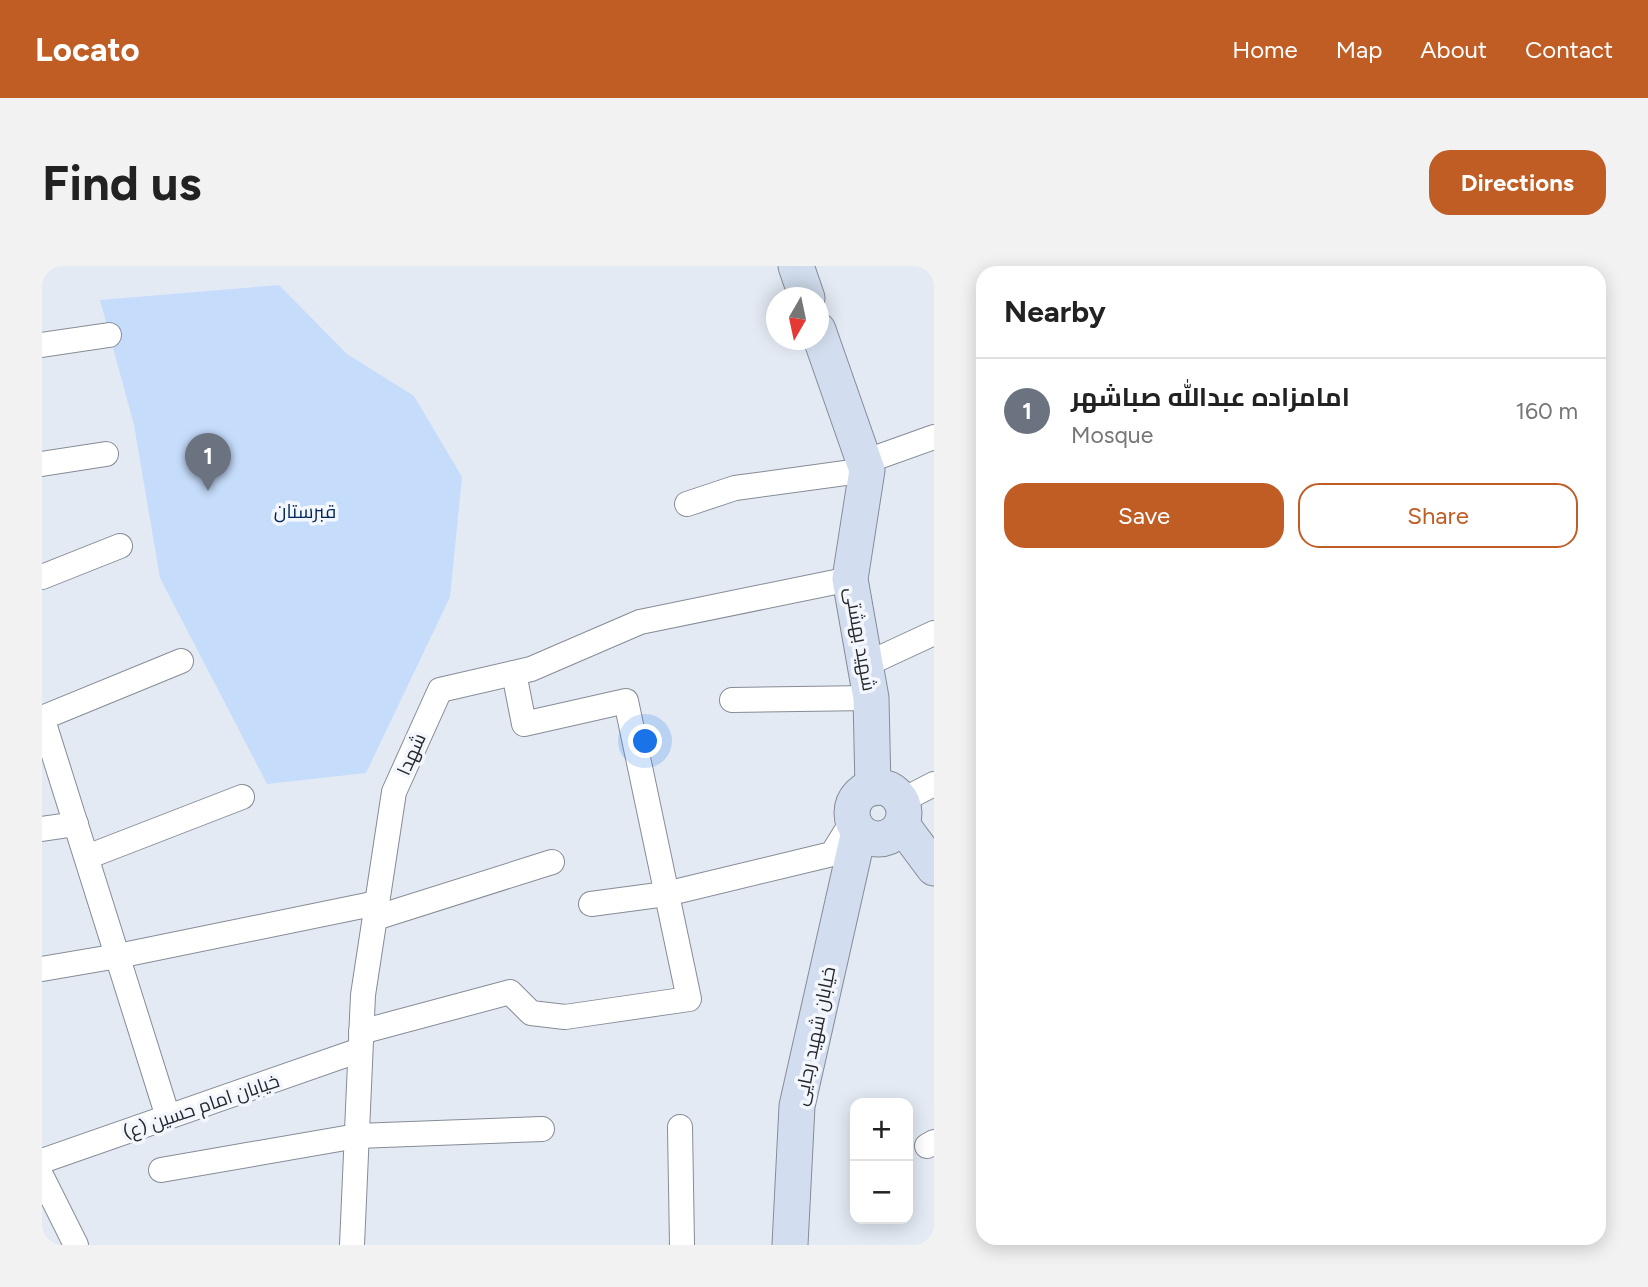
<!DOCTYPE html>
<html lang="en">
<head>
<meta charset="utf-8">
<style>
	body { margin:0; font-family:Figtree,Cairo,sans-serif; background:#f2f2f2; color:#222 }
	.controls { position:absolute; right:21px; bottom:21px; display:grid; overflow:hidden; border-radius:14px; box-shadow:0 4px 18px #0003 }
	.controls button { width:63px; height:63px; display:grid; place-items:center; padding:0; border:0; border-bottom:2px solid #e0e0e0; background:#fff; color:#222; font:35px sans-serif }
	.compass { position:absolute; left:724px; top:21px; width:63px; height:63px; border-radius:50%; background:#fff; box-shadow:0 4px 18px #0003; rotate:189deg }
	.you { position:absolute; left:604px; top:476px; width:24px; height:24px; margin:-18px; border:5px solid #fff; border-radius:50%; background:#1a73e8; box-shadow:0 0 0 10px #1a73e833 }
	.badge { display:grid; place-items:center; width:46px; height:46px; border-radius:50%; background:#c05d25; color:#fff; font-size:23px; font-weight:700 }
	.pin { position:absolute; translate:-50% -58px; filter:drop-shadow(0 2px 4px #0008) }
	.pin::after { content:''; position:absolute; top:37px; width:24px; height:21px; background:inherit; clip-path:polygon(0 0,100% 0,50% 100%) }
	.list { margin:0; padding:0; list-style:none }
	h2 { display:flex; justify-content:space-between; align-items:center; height:91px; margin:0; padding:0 28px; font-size:30px }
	h2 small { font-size:23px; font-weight:400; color:#767676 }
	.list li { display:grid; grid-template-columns:46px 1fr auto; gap:21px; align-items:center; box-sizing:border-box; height:105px; padding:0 28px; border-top:2px solid #e0e0e0 }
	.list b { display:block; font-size:26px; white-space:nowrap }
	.list p { margin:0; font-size:23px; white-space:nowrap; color:#767676 }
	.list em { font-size:23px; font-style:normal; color:#767676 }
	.actions { display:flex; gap:14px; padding:21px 28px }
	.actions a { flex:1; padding:16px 0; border:2px solid #c05d25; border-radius:21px; text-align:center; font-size:24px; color:#c05d25 }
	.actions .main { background:#c05d25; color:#fff }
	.map { position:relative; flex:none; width:892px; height:979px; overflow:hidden; border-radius:21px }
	header { display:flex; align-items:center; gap:42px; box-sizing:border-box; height:98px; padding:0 35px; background:#c05d25; color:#fff }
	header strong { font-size:33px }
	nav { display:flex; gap:38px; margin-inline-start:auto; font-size:24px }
	.intro { display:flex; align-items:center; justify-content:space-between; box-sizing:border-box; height:168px; padding:0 42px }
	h1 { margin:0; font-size:49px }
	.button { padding:18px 32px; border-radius:21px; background:#c05d25; color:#fff; font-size:24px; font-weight:700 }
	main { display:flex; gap:42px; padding:0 42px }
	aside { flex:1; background:#fff; border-radius:21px; box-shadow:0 4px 18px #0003 }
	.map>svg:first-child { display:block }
	.green { fill:#c5dcfb }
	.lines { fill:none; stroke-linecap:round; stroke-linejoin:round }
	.street-casing { stroke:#868c96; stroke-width:26 }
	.secondary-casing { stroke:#868c96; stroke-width:37 }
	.street { stroke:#fff; stroke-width:24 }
	.secondary { stroke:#d2deef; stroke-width:35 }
	.labels { text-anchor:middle; stroke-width:7; stroke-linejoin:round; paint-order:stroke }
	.park-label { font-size:19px; fill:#002758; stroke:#f3f7fd }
	.street-label { font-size:19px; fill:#25282c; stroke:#f3f7fd }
</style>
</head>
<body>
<header>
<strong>Locato</strong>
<nav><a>Home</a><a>Map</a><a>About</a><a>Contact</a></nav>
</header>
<div class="intro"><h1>Find us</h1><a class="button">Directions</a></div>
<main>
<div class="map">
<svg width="892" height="979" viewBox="0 0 892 979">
	<rect width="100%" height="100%" fill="#e3eaf4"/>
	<polygon class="green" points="237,19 305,88 372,130 420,211 408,331 324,507 225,518 118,312 92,159 58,34"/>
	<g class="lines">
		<defs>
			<g id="street">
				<polyline points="0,79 67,69"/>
				<polyline points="822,196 892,171"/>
				<polyline points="0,198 64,188"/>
				<polyline points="645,238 693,222 825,204"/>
				<polyline points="0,311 78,280"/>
				<polyline points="823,399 892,367"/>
				<polyline points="690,434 829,432"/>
				<polyline points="0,451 126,851"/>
				<polyline points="0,452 139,395"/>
				<polyline points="859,535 892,518"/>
				<polyline points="0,563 34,558"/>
				<polyline points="45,591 200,531"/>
				<polyline points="549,638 624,628 790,588 811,554"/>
				<polyline points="333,652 510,596"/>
				<polyline points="0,703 76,690 335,637"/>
				<polyline points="319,766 468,726 489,747 523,751 647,733 584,435 482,458 472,407"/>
				<polyline points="638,861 640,979"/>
				<polyline points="885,880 892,876"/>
				<polyline points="0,895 318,784"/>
				<polyline points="119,904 315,870 500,863"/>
				<polyline points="0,911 34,979"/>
				<polyline points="310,979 321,729 352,526 398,424 489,403 598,356 808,313"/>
			</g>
			<g id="secondary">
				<polyline points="754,0 765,32"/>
				<polyline points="776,64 825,204 808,313 829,432 831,522"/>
				<circle cx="836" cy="547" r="26"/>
				<polyline points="860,559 892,602"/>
				<polyline points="748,979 755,840 817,565"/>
			</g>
		</defs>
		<use href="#street" class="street-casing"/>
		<use href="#secondary" class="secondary-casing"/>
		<use href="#street" class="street"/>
		<use href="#secondary" class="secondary"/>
	</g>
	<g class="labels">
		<g class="park-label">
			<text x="263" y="252">قبرستان</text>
		</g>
		<g class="street-label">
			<text transform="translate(819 373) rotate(80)" y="7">شهید بهشتی</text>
			<text transform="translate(369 488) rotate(-66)" y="7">شهدا</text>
			<text transform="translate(772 770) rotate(-78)" y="7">خیابان شهید رجایی</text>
			<text transform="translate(159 840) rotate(-19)" y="7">خیابان امام حسین (ع)</text>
		</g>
	</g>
</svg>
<div class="controls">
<button>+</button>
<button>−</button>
</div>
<svg class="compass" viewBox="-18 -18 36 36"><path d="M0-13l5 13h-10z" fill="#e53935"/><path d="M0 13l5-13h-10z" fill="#767676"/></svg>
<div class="you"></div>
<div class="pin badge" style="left:166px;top:225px;background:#6b7280">1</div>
</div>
<aside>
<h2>Nearby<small></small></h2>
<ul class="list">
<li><span class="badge" style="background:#6b7280">1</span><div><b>امامزاده عبدالله صباشهر</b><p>Mosque</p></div><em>160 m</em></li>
</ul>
<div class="actions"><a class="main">Save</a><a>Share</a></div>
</aside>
</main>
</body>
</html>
